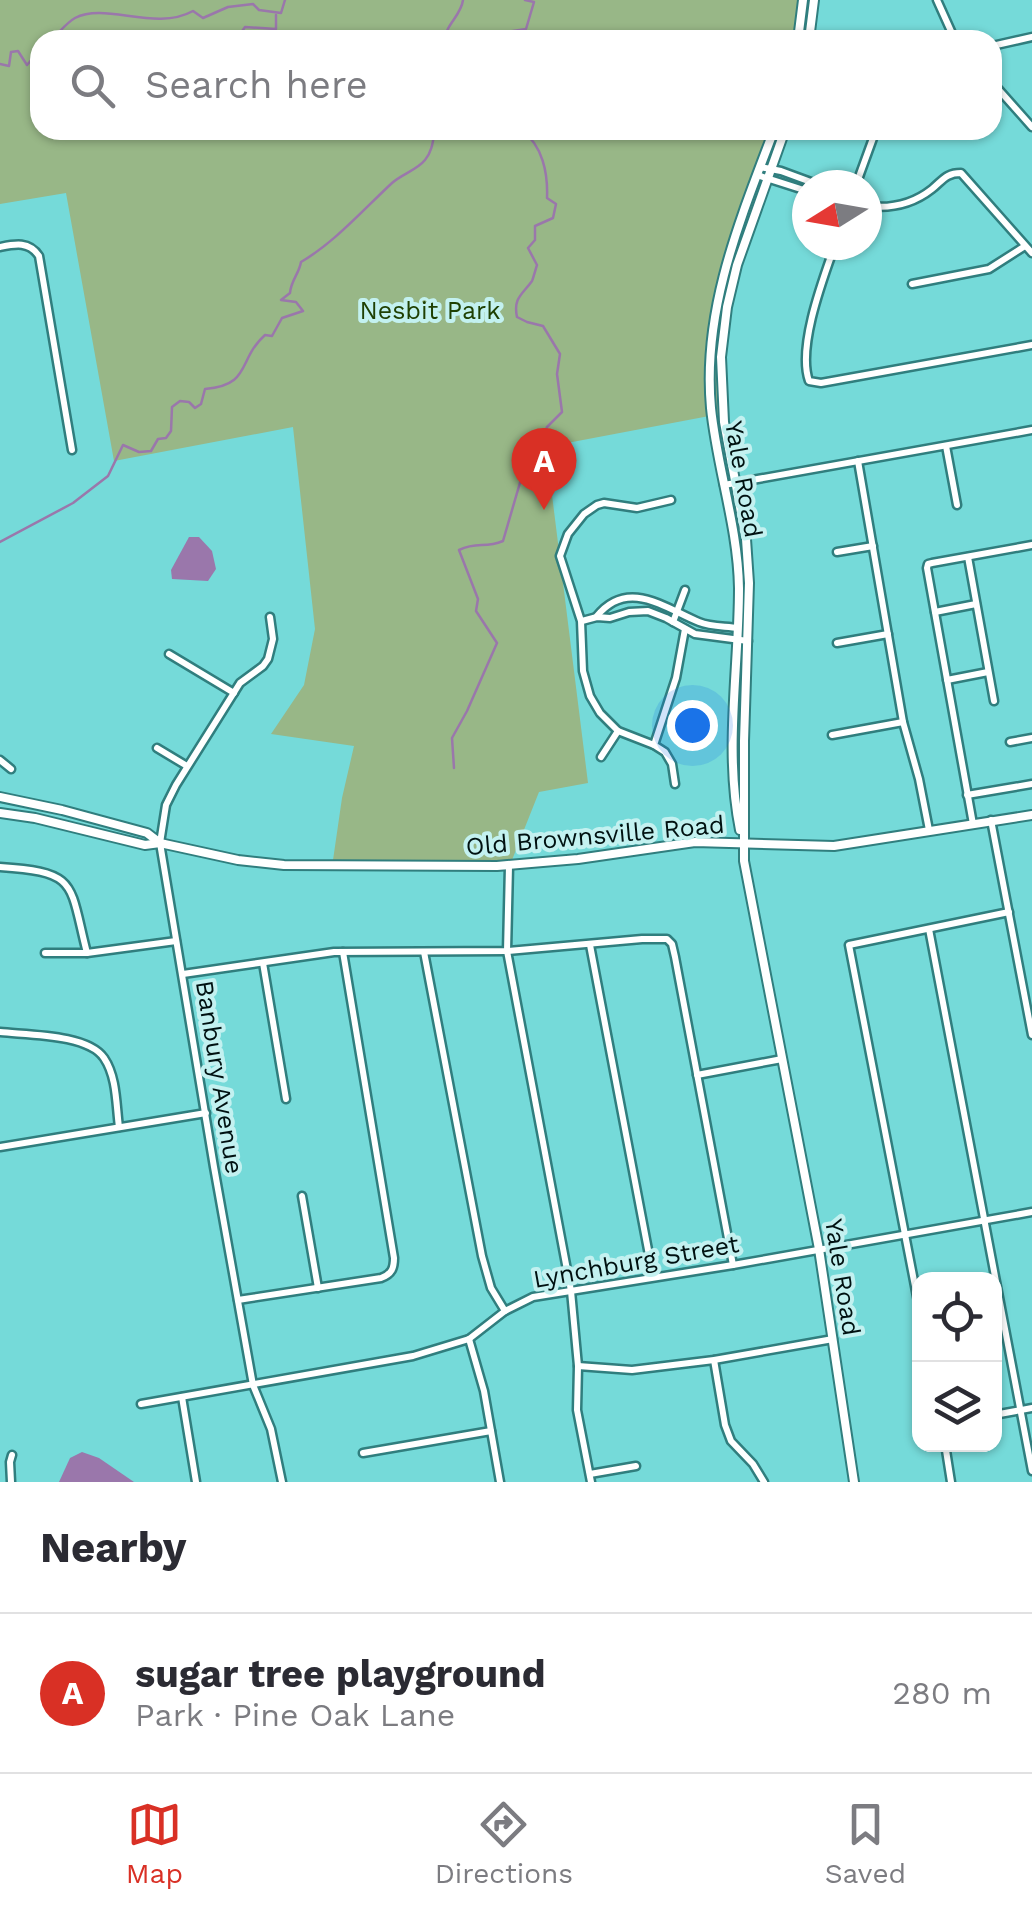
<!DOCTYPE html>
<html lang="en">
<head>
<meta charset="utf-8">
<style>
	body { margin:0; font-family:"Work Sans",sans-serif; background:#f7f7f7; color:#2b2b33 }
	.controls { position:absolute; right:30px; bottom:30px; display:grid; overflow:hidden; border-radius:20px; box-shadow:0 2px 8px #0004 }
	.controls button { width:90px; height:90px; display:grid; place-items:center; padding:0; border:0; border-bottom:2px solid #e1e1e2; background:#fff; color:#2b2b33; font:50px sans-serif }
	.compass { position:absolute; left:792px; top:170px; width:90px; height:90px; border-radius:50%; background:#fff; box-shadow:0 2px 8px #0004; rotate:259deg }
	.you { position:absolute; left:692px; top:725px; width:35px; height:35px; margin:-25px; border:8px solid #fff; border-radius:50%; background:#1a73e8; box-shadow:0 0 0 15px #1a73e833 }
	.badge { display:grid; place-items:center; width:65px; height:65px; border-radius:50%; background:#d93025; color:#fff; font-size:32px; font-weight:700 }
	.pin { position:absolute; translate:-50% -82px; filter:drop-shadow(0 2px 5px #0008) }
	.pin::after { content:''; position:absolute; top:52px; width:35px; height:30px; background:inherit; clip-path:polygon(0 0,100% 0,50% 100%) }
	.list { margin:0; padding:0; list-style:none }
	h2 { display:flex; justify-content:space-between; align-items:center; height:130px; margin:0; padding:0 40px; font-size:42px }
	h2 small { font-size:32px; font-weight:400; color:#7c7c81 }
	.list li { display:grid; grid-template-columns:65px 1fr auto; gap:30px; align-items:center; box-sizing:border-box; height:160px; padding:0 40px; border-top:2px solid #e1e1e2 }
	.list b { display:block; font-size:38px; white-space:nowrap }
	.list p { margin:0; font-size:32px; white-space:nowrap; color:#7c7c81 }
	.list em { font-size:32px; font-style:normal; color:#7c7c81 }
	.icon { flex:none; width:55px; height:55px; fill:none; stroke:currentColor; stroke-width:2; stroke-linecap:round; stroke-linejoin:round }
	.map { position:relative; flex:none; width:1032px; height:1482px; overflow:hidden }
	.search { position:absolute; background:#fff; box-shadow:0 2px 8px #0004; left:30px; right:30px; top:30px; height:110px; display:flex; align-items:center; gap:25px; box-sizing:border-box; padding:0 35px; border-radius:30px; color:#7c7c81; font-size:38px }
	.sheet { height:290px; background:#fff }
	nav { display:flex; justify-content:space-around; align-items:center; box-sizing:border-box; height:140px; border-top:2px solid #e1e1e2; background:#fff; font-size:28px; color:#7c7c81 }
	nav a { display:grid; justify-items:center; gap:5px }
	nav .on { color:#d93025 }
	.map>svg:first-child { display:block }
	.green { fill:#98b787 }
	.water { fill:#9a77ab }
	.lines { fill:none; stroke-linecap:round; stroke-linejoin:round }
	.stream { stroke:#9a77ab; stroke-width:2.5 }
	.minor-casing { stroke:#307e7e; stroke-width:11 }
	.major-casing { stroke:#307e7e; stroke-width:12 }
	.minor { stroke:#fff; stroke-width:6 }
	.major { stroke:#fff; stroke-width:8 }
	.labels { text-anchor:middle; stroke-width:8; stroke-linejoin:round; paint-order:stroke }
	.park-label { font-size:25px; fill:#1f4003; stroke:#c3f1f0 }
	.street-label { font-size:25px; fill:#011; stroke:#c3f1f0 }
</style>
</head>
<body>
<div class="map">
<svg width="1032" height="1482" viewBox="0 0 1032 1482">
	<rect width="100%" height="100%" fill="#75dad9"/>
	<polygon class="green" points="0,0 815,0 810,40 40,40 40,130 787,130 735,277 724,338 725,413 546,447 588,783 539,792 510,865 332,867 342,798 354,746 271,734 304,685 315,629 293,427 114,461 66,193 0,204"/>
	<g class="water">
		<polygon points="189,537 199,537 212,551 216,569 208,581 172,579 171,570"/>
		<polygon points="82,1452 99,1458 134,1482 59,1482 70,1458"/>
	</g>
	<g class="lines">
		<g class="stream">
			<path d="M51,40c7,-6 15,-17 24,-22 31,-16 80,14 118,-7l10,7 25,-11 25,-3 6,6 22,3 4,-13"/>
			<polyline points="236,40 245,27 276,29 276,15"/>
			<path d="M445,40c0,-15 16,-24 18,-40"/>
			<polyline points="500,40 506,32 526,29 534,2 525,0"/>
			<polyline points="527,40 531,38 536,40"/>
			<polyline points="0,64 9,66 11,52 18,51 27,65 40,50"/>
			<path d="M0,542l73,-39 35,-27 15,-31 16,7 12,-1 7,-12 8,-1 5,-7 1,-24 8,-6 9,1 6,6 6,-4 4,-15c47,-4 32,-29 60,-54l7,1 10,-18 21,-7 -7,-9 -15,-2 9,-7c1,-13 9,-19 11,-31 34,-20 62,-52 91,-79 10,-9 25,-13 33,-23 7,-8 8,-19 10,-30"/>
			<path d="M454,768l-2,-30 15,-27 30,-68 -21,-32 2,-12 -19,-49c19,-9 25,-1 44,-9l21,-72 15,-18 8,-24 15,-15 -5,-38 3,-20 -17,-28 -16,-4 -10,-5c-4,-19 5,-22 15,-36 1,-2 4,-13 5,-16l-9,-17 7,-8v-14l18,-8 3,-14 -9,-6c1,-24 -4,-53 -26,-68"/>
		</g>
		<defs>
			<g id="minor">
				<polyline points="937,0 955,40"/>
				<polyline points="992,46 1032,37"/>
				<polyline points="992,82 1032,127"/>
				<polyline points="760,167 781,171 819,185"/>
				<polyline points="757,175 807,191"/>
				<polyline points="856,185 876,130"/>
				<path d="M867,206c24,3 46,-2 65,-17 11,-9 14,-16 29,-16l71,80"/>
				<path d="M835,245c-12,34 -38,102 -26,136l12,2 211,-38"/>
				<path d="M0,247c15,-3 29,-6 39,9l33,194"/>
				<polyline points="912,284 989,269 1025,246"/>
				<polyline points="946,446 957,505"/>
				<polyline points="858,461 903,722 919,779 929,830"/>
				<polyline points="724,485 1032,430"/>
				<polyline points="671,500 637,508 604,503 597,505 584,514 568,534 560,556 581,621 583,671 590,696 600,713 618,731 654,745 665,752 672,764 675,784"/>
				<polyline points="837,552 873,546"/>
				<polyline points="968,557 994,701"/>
				<polyline points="935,612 976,604"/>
				<path d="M597,616c31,-38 68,-8 102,6 12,5 26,4 39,6"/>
				<polyline points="270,617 273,639 268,659 263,666 240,683 176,785 166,805 160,843 214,1167 253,1385 271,1429 282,1482"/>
				<polyline points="582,621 597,617 610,618 629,612 648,611 666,618 695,634 748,641"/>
				<polyline points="673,622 685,590"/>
				<polyline points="837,643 888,634"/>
				<polyline points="169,654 234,693"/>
				<polyline points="947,680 988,672"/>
				<polyline points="832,735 903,722"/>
				<polyline points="1010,742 1032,738"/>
				<polyline points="654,745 676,678 685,629"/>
				<polyline points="157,748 187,766"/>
				<polyline points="601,757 618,731"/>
				<polyline points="0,760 11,769"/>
				<polyline points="967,795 1032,784"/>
				<polyline points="991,820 1032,1035"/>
				<polyline points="973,824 927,568 928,564 932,563 1032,545"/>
				<polyline points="509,866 507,951 571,1291 578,1366 577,1410 591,1482"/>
				<path d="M0,867c79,5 69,16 87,86"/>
				<polyline points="929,929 1032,1471"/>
				<polyline points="590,945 653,1276"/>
				<polyline points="424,952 482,1256 491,1288 505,1311"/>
				<polyline points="45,953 87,953 176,941"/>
				<polyline points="263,963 286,1099"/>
				<polyline points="183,974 334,952 507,951 642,939 667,939 672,944 675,957 733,1265"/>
				<path d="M0,1032c28,3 88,2 104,26 13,19 12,47 15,69"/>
				<polyline points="697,1075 782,1059"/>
				<polyline points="0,1147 206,1113"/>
				<polyline points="302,1196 318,1288"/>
				<path d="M238,1300l143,-22c11,-4 13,-10 13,-20l-51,-306"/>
				<polyline points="920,1312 849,945 1009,912"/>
				<polyline points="469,1339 484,1391 500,1482"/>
				<polyline points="714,1360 725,1425 731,1441 753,1464 764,1482"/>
				<polyline points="578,1366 632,1370 714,1360 833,1339"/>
				<polyline points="182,1397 196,1482"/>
				<polyline points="141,1404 413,1356 469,1339 505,1311 533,1297 733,1265 1032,1212"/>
				<polyline points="994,1415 1032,1408"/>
				<polyline points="945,1444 951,1482"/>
				<polyline points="363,1453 491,1431"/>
				<polyline points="590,1474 636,1466"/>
				<polyline points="11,1482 10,1462 12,1455"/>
			</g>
			<g id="major">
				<polyline points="798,40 803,0"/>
				<polyline points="809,40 814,0"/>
				<polyline points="785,130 737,265 727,307 721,357 724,422 746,539 749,583 744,741 744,861 819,1249 854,1482"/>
				<polyline points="0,797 62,810 147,833 160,843"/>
				<polyline points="0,813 35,818 145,845 160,843 238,860 284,865 497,866 578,859 695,842 834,846 1032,815"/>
				<path d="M740,830c-16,-80 -1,-161 -1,-242 -1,-61 -22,-120 -28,-180 -9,-98 29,-188 63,-278"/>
			</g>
		</defs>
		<use href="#minor" class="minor-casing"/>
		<use href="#major" class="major-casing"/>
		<use href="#minor" class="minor"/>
		<use href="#major" class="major"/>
	</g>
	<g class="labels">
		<g class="park-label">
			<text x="430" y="319">Nesbit Park</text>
		</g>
		<g class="street-label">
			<text transform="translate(744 479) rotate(80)" y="9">Yale Road</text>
			<text transform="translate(595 835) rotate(-5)" y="9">Old Brownsville Road</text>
			<text transform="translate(220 1077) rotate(81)" y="9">Banbury Avenue</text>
			<text transform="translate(636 1261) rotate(-10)" y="9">Lynchburg Street</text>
			<text transform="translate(843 1277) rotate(81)" y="9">Yale Road</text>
		</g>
	</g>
</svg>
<div class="controls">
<button><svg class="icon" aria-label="locate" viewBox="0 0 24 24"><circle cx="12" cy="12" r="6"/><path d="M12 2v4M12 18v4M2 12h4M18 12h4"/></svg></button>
<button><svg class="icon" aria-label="layers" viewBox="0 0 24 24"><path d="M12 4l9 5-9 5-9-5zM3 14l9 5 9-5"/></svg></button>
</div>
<svg class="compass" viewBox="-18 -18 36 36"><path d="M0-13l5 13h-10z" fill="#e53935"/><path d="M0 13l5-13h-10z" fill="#7c7c81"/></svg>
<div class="you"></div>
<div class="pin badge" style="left:544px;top:510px">A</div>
<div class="search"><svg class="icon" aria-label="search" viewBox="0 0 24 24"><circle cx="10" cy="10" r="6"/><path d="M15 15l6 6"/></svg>Search here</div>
</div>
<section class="sheet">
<h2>Nearby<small></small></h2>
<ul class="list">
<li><span class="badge">A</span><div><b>sugar tree playground</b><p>Park · Pine Oak Lane</p></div><em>280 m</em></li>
</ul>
</section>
<nav>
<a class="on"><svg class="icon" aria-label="map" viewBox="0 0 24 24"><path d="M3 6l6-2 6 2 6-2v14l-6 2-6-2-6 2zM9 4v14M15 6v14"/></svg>Map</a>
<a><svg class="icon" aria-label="directions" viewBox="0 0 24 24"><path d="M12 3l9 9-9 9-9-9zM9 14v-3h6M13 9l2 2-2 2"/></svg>Directions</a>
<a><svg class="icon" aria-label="saved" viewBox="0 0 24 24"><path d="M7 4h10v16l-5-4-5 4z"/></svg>Saved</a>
</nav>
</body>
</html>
